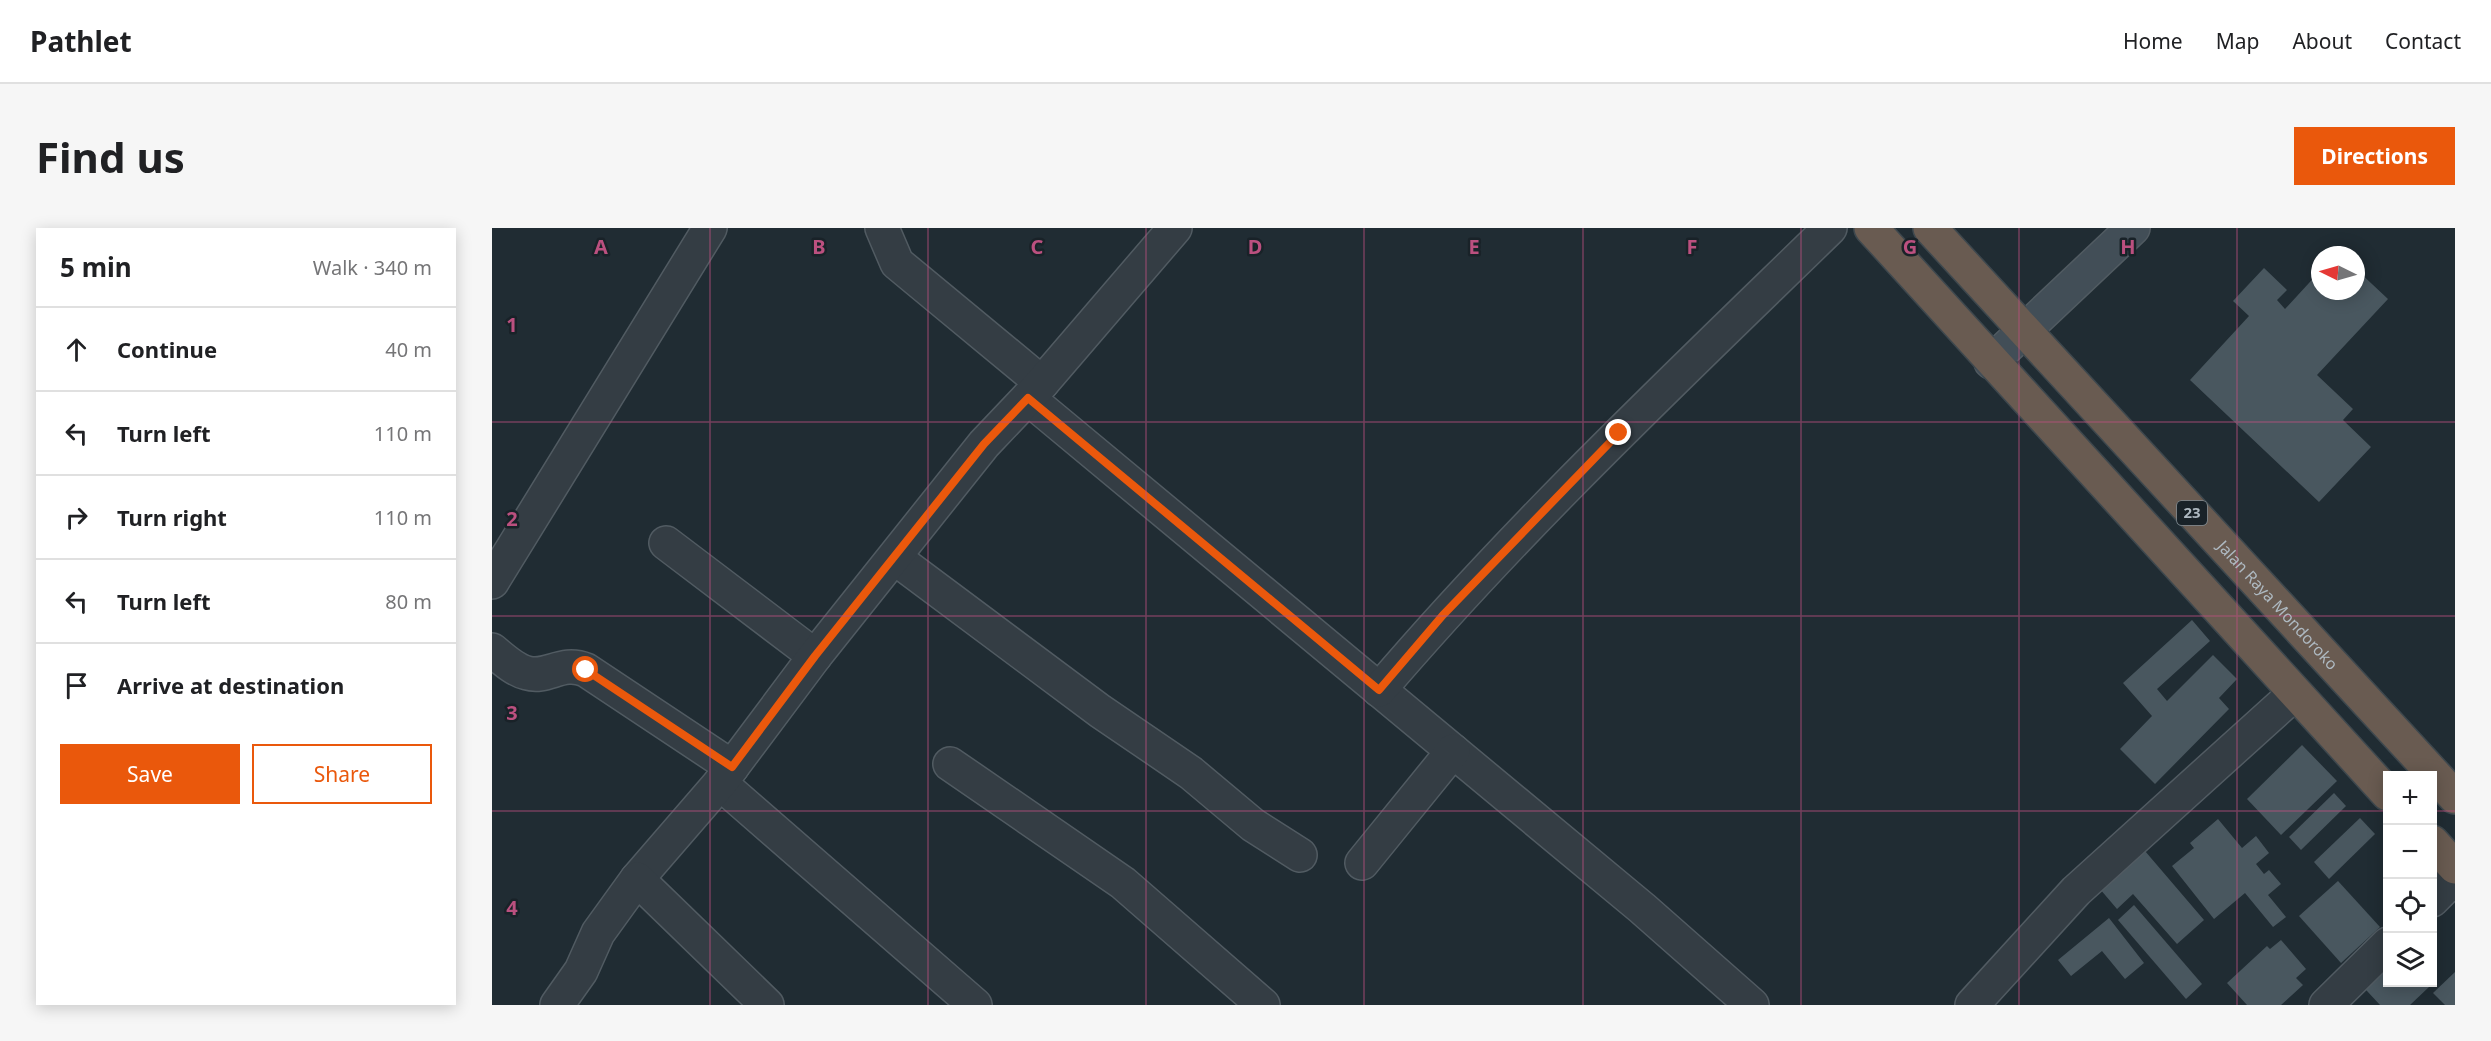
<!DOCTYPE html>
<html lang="en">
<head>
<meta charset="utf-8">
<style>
	body { margin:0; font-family:"Noto Sans",sans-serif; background:#f6f6f6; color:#202124 }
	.controls { position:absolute; right:18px; bottom:18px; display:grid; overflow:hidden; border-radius:0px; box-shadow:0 3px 15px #0003 }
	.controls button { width:54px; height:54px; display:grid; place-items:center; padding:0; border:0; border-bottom:2px solid #e0e0e0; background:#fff; color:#202124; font:30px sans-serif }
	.compass { position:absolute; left:1819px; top:18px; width:54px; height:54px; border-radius:50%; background:#fff; box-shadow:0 3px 15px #0003; rotate:275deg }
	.stop { position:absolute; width:18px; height:18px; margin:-14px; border:4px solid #ea580c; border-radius:50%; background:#fff }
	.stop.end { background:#ea580c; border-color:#fff; box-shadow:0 2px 6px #0008 }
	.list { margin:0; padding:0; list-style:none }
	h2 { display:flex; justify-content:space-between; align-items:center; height:78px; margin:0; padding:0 24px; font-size:26px }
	h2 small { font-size:20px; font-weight:400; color:#757577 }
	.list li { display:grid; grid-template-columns:39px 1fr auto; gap:18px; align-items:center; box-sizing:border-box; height:84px; padding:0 24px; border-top:2px solid #e0e0e0 }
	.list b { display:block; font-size:22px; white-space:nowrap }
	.list em { font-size:20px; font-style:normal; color:#757577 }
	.actions { display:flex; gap:12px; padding:18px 24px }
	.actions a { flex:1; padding:14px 0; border:2px solid #ea580c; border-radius:0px; text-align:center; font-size:21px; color:#ea580c }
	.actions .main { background:#ea580c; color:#fff }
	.icon { flex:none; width:33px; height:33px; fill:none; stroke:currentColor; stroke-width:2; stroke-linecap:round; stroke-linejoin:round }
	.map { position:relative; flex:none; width:1963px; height:777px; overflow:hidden; border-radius:0px }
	header { display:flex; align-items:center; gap:36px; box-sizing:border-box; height:84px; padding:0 30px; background:#fff; border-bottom:2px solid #e0e0e0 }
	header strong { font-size:28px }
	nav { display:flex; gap:33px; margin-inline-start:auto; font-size:21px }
	.intro { display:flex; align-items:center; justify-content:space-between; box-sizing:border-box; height:144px; padding:0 36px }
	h1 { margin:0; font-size:42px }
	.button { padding:15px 27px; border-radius:0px; background:#ea580c; color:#fff; font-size:21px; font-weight:700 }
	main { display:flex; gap:36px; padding:0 36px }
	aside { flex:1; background:#fff; border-radius:0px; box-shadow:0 3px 15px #0003 }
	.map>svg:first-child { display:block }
	.building { fill:#49575f }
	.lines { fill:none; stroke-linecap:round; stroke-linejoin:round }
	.street-casing { stroke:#515b62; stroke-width:36 }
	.secondary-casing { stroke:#515b62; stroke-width:36 }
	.highway-casing { stroke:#3e484e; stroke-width:36 }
	.street { stroke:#343d44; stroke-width:33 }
	.secondary { stroke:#424e57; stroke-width:33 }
	.highway { stroke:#695b51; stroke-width:33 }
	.route { stroke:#ea580c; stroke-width:8 }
	.grid { fill:none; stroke:#bb507f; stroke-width:1.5; stroke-opacity:0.55 }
	.labels { text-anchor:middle; stroke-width:5; stroke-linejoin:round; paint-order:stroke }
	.shield { fill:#192228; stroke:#818c93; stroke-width:1.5 }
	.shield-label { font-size:15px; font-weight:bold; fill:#aeb9c1 }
	.street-label { font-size:16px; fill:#aeb9c1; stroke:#192228 }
	.grid-label { font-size:20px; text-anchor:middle; font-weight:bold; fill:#bb507f; stroke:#192228; stroke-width:5; stroke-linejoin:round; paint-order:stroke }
</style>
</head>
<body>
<header>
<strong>Pathlet</strong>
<nav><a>Home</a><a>Map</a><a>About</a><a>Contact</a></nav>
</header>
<div class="intro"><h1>Find us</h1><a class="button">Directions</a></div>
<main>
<aside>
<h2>5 min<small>Walk · 340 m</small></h2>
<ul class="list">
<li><svg class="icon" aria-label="ahead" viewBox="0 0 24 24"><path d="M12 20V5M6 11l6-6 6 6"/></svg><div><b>Continue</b></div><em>40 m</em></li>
<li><svg class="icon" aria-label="left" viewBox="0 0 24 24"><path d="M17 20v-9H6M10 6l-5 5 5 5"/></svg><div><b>Turn left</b></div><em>110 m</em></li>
<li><svg class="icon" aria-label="right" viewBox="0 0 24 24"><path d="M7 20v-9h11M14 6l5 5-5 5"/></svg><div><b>Turn right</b></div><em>110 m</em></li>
<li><svg class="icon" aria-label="left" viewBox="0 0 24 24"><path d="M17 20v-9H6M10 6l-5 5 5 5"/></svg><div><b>Turn left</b></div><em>80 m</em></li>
<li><svg class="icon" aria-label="arrive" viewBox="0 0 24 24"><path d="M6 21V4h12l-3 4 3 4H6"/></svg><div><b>Arrive at destination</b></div></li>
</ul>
<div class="actions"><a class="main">Save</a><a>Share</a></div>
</aside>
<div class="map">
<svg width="1963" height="777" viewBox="0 0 1963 777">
	<rect width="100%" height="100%" fill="#202c33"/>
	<g class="building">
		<polygon points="1772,40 1795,62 1785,72 1793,81 1828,43 1828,63 1864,63 1864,41 1896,71 1825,147 1861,181 1851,192 1879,219 1827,274 1698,152 1757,88 1741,73"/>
		<polygon points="1700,392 1718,413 1665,461 1675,473 1721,427 1745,451 1727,470 1737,481 1663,556 1628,521 1660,488 1631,455"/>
		<polygon points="1810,517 1845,553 1789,607 1755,571"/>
		<polygon points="1842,565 1854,578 1809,622 1797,609"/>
		<polygon points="1868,590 1883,606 1837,651 1822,634"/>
		<polygon points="1726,591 1750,620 1764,608 1777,625 1764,636 1772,646 1777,642 1789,656 1776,667 1794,689 1781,699 1753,665 1722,691 1680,638 1702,620 1698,615"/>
		<polygon points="1647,616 1712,692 1685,716 1641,666 1625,681 1602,654"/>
		<polygon points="1846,653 1888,699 1849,735 1807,688"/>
		<polygon points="1642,677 1710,756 1694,771 1626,692"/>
		<polygon points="1617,690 1652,735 1633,751 1610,723 1579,748 1566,732"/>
		<polygon points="1789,712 1814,741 1804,750 1811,757 1789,777 1755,777 1735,755 1775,718 1778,721"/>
		<polygon points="1896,719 1896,754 1933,754 1937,759 1918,777 1888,777 1863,750"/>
		<polygon points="1963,744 1963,777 1953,777 1941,765"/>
	</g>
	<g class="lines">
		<defs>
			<g id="street">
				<polyline points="390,0 405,35 550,155"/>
				<polyline points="536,170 1150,680 1260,777"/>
				<polyline points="174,315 323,428"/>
				<polyline points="403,330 608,483 699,545 761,597 808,627"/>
				<polyline points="0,354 218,0"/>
				<path d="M0,422c10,8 22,20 35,23 21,6 34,-13 59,-3l146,97"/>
				<path d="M887,462c140,-164 297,-312 451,-462"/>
				<polyline points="458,536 631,655 771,777"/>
				<polyline points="228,555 483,777"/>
				<polyline points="870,635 961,523"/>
				<polyline points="145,651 228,555 323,428 492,216 550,155 683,0"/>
				<polyline points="1940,672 1963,649"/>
				<polyline points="65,777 89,743 106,705 145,651 275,777"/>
				<polyline points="1480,777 1584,663 1802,466"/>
				<polyline points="1834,777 1896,716"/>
			</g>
			<polyline id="secondary" points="1499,134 1641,0"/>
			<g id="highway">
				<polyline points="1379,0 1896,566"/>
				<path id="s1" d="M1438,0l525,569"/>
				<polyline points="1940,614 1963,639"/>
			</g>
		</defs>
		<use href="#street" class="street-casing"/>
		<use href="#secondary" class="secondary-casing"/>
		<use href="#highway" class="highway-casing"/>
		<use href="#street" class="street"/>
		<use href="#secondary" class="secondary"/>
		<use href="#highway" class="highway"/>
	</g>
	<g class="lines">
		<polyline class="route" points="94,442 240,539 323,428 492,216 536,170 887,462 951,387 1127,205"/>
	</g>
	<path class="grid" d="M218,0v777M436,0v777M654,0v777M872,0v777M1091,0v777M1309,0v777M1527,0v777M1745,0v777M0,194h1963M0,388h1963M0,583h1896M1940,583h23"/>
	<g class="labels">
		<rect class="shield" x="1685" y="273" width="30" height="24" rx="4.5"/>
		<g class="shield-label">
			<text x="1700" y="290">23</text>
		</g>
		<g class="street-label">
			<text dy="6" stroke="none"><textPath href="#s1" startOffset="513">Jalan Raya Mondoroko</textPath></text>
		</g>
	</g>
	<g class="grid-label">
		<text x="109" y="26">A</text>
		<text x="327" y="26">B</text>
		<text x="545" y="26">C</text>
		<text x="763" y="26">D</text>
		<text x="982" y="26">E</text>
		<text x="1200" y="26">F</text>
		<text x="1418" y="26">G</text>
		<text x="1636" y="26">H</text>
		<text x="20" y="104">1</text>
		<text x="20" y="298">2</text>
		<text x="20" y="492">3</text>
		<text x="20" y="687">4</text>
	</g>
</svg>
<div class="controls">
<button>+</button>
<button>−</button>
<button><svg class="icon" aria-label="locate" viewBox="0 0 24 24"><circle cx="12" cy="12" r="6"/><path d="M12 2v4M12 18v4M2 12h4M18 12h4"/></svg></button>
<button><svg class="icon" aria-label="layers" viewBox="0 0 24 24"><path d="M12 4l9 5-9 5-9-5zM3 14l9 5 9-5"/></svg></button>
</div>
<svg class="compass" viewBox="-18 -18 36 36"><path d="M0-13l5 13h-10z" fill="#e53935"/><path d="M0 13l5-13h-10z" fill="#757577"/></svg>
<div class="stop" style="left:94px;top:442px"></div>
<div class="stop end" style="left:1127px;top:205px"></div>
</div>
</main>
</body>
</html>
